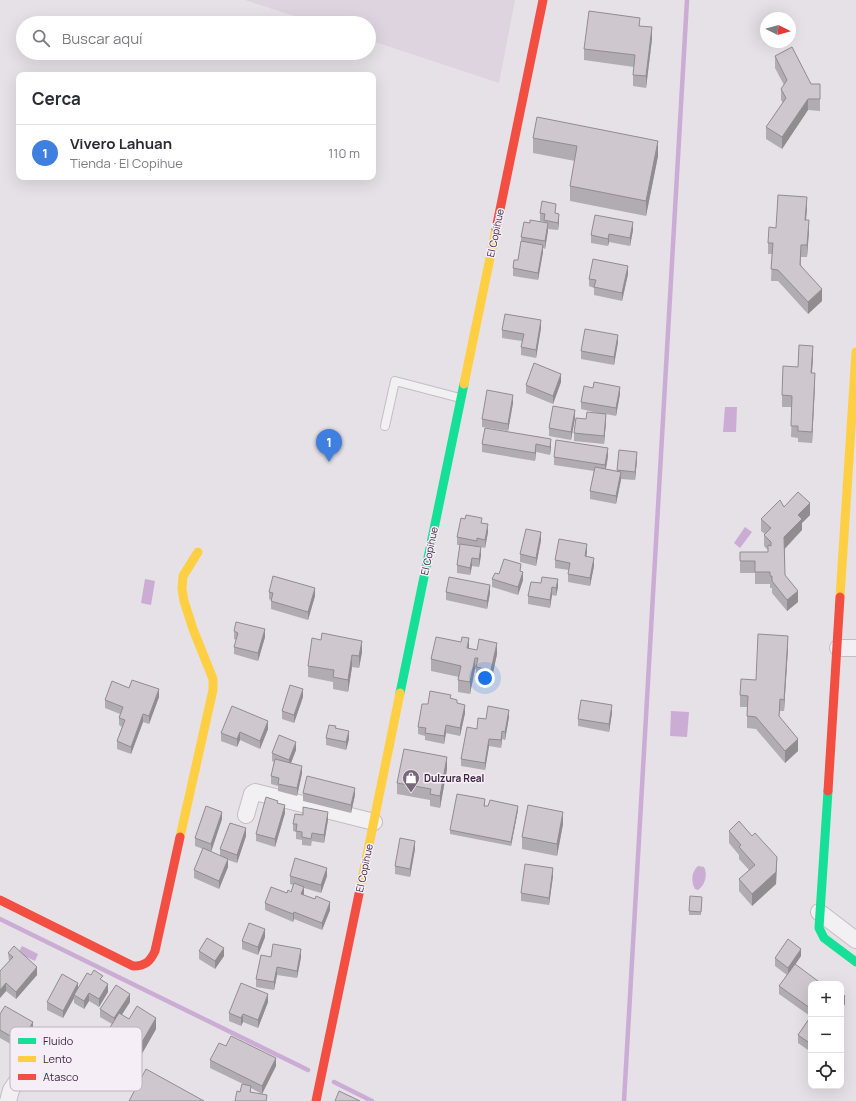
<!DOCTYPE html>
<html lang="es">
<head>
<meta charset="utf-8">
<style>
	body { margin:0; font-family:Manrope,sans-serif; background:#f7f7f7; color:#2b2b33 }
	.controls { position:absolute; right:12px; bottom:12px; display:grid; overflow:hidden; border-radius:8px; box-shadow:0 4px 16px #0002 }
	.controls button { width:36px; height:36px; display:grid; place-items:center; padding:0; border:0; border-bottom:1px solid #e1e1e2; background:#fff; color:#2b2b33; font:20px sans-serif }
	.compass { position:absolute; left:760px; top:12px; width:36px; height:36px; border-radius:50%; background:#fff; box-shadow:0 4px 16px #0002; rotate:95deg }
	.you { position:absolute; left:485px; top:678px; width:14px; height:14px; margin:-10px; border:3px solid #fff; border-radius:50%; background:#1a73e8; box-shadow:0 0 0 6px #1a73e833 }
	.badge { display:grid; place-items:center; width:26px; height:26px; border-radius:50%; background:#db2777; color:#fff; font-size:13px; font-weight:700 }
	.pin { position:absolute; translate:-50% -33px; filter:drop-shadow(0 1px 2px #0008) }
	.pin::after { content:''; position:absolute; top:21px; width:14px; height:12px; background:inherit; clip-path:polygon(0 0,100% 0,50% 100%) }
	.list { margin:0; padding:0; list-style:none }
	h2 { display:flex; justify-content:space-between; align-items:center; height:52px; margin:0; padding:0 16px; font-size:17px }
	h2 small { font-size:13px; font-weight:400; color:#7c7c81 }
	.list li { display:grid; grid-template-columns:26px 1fr auto; gap:12px; align-items:center; box-sizing:border-box; height:56px; padding:0 16px; border-top:1px solid #e1e1e2 }
	.list b { display:block; font-size:15px; white-space:nowrap }
	.list p { margin:0; font-size:13px; white-space:nowrap; color:#7c7c81 }
	.list em { font-size:13px; font-style:normal; color:#7c7c81 }
	.icon { flex:none; width:22px; height:22px; fill:none; stroke:currentColor; stroke-width:2; stroke-linecap:round; stroke-linejoin:round }
	.map { position:relative; flex:none; width:856px; height:1101px; overflow:hidden }
	.search { position:absolute; background:#fff; box-shadow:0 4px 16px #0002; left:16px; top:16px; width:360px; height:44px; display:flex; align-items:center; gap:10px; box-sizing:border-box; padding:0 14px; border-radius:22px; color:#7c7c81; font-size:15px }
	.panel { position:absolute; background:#fff; box-shadow:0 4px 16px #0002; left:16px; top:72px; width:360px; height:108px; border-radius:8px }
	.map>svg:first-child { display:block }
	.built { fill:#ddd4df }
	.water { fill:#cbacd4 }
	.lines { fill:none; stroke-linecap:round; stroke-linejoin:round }
	.stream { stroke:#cbacd4; stroke-width:4.5 }
	.lane-casing { stroke:#c3bec4; stroke-width:10 }
	.street-casing { stroke:#c3bec4; stroke-width:18 }
	.lane { stroke:#f3f0f3; stroke-width:8 }
	.street { stroke:#f3f0f3; stroke-width:16 }
	.fast { stroke:#16e098; stroke-width:9 }
	.slow { stroke:#ffcf43; stroke-width:9 }
	.jam { stroke:#f24e42; stroke-width:9 }
	.wall { fill:#b1acb1 }
	.shaded-wall { fill:#908c90 }
	.building { fill:#cec8ce; stroke:#908c90 }
	.labels { text-anchor:middle; stroke-width:3; stroke-linejoin:round; paint-order:stroke }
	.street-label { font-size:10px; fill:#3e2641; stroke:#f5eef6 }
	.poi-label { font-size:10px; font-weight:bold; fill:#3e2641; stroke:#f5eef6; text-anchor:start }
	.key { fill:#f5eef6; stroke:#beb2c0; stroke-width:1 }
	.key-label { font-size:11px; fill:#3e2641 }
</style>
</head>
<body>
<div class="map">
<svg width="856" height="1101" viewBox="0 0 856 1101">
	<rect width="100%" height="100%" fill="#e6e1e6"/>
	<polygon class="built" points="245,0 515,0 499,83 369,40 369,23 316,23"/>
	<g class="water">
		<polygon points="725,407 737,407 736,432 723,432"/>
		<polygon points="745,527 752,532 740,548 734,543"/>
		<polygon points="145,579 155,581 151,605 141,603"/>
		<polygon points="671,711 689,712 687,737 670,736"/>
		<path d="M698,866l6,1c4,8 1,18 -6,23l-3,-1c-4,-7 -4,-17 3,-23z"/>
		<polygon points="22,946 38,954 35,961 18,953"/>
	</g>
	<g class="lines">
		<g class="stream">
			<polyline points="0,919 308,1070"/>
			<polyline points="334,1082 372,1101"/>
			<polyline points="624,1101 687,0"/>
		</g>
		<defs>
			<polyline id="lane" points="385,426 395,381 460,398"/>
			<g id="street">
				<polyline points="838,648 856,648"/>
				<polyline points="246,815 252,794 255,792 374,822"/>
				<polyline points="819,912 856,940"/>
				<polyline points="8,1101 11,1090 41,1046 72,1046"/>
			</g>
		</defs>
		<use href="#lane" class="lane-casing"/>
		<use href="#street" class="street-casing"/>
		<use href="#lane" class="lane"/>
		<use href="#street" class="street"/>
		<g class="fast">
			<polyline points="400,693 464,384"/>
			<polyline points="828,791 819,928 824,938 856,962"/>
		</g>
		<g class="slow">
			<polyline points="464,384 496,229"/>
			<polyline points="840,597 856,352"/>
			<polyline points="180,837 213,690 213,679 193,629 184,601 182,589 183,576 198,552"/>
			<polyline points="360,889 400,693"/>
		</g>
		<g class="jam">
			<polyline points="496,229 543,0"/>
			<polyline points="828,791 840,597"/>
			<path d="M0,900l133,66c12,0 17,-4 22,-15l25,-114"/>
			<polyline points="316,1101 360,889"/>
		</g>
	</g>
	<g class="wall">
		<polygon points="640,26 652,39 646,88 633,86 633,75 634,67 584,60 584,49"/>
		<polygon points="775,56 811,84 820,96 820,111 808,110 782,149 766,139 766,127 783,103 781,100 781,89 784,85 775,68"/>
		<polygon points="533,138 658,156 646,216 570,201 570,186 575,161 533,153"/>
		<polygon points="807,208 806,220 809,231 807,257 801,257 801,265 822,301 808,314 778,281 771,281 772,254 768,254 768,243 776,228"/>
		<polygon points="556,212 556,214 559,222 558,230 548,229 545,249 543,248 543,252 538,280 513,276 513,268 518,260 521,241 521,237 530,223 544,223 544,222 540,221 540,213"/>
		<polygon points="633,230 630,246 609,242 608,246 591,243 591,235"/>
		<polygon points="628,274 622,301 594,295 594,288 589,286 589,279"/>
		<polygon points="541,328 536,358 521,355 521,347 522,341 502,338 502,330"/>
		<polygon points="618,342 614,365 581,359 581,351"/>
		<polygon points="813,357 812,373 815,384 812,443 798,442 798,438 791,437 792,407 782,407 782,395 798,367"/>
		<polygon points="561,382 553,404 526,393 526,385"/>
		<polygon points="620,394 616,416 606,414 606,422 604,444 574,441 574,433 602,414 581,409 581,402"/>
		<polygon points="513,403 508,431 482,427 482,419"/>
		<polygon points="575,418 571,440 549,436 549,428"/>
		<polygon points="485,428 551,447 550,455 536,452 535,461 482,452 482,444"/>
		<polygon points="619,450 637,460 635,480 621,479 616,504 590,499 590,491 594,471 554,465 554,457 608,456 606,469 617,471"/>
		<polygon points="784,507 810,515 802,523 802,530 785,549 785,575 798,602 787,611 772,593 772,588 770,588 770,584 755,584 755,573 740,573 740,552 768,552 768,550 764,546 764,535 765,534 761,531 761,519"/>
		<polygon points="482,523 488,532 485,548 477,546 481,555 479,567 472,566 470,575 457,573 457,565 460,545 457,545 457,537"/>
		<polygon points="541,540 536,566 520,562 520,554"/>
		<polygon points="587,552 586,557 594,566 590,586 568,582 568,574 569,570 555,568 555,560"/>
		<polygon points="521,571 523,580 518,595 492,587 492,579 499,574"/>
		<polygon points="531,582 558,587 556,596 552,595 550,608 528,604 528,596"/>
		<polygon points="269,592 315,596 308,620 271,609 271,600 269,599"/>
		<polygon points="446,592 490,593 487,609 446,600"/>
		<polygon points="234,631 265,637 258,661 234,654 234,647 236,640 234,639"/>
		<polygon points="788,648 784,711 780,711 779,717 798,751 785,763 756,729 747,728 747,707 740,707 740,695"/>
		<polygon points="469,649 497,654 491,682 476,678 476,669 475,669 470,694 458,692 458,680 459,677 431,671 431,659"/>
		<polygon points="362,652 359,668 352,667 348,692 333,689 333,682 308,677 308,666"/>
		<polygon points="129,688 159,697 149,724 143,722 131,754 117,749 117,741 122,727 119,725 119,718 120,714 105,708 105,700"/>
		<polygon points="303,697 294,723 282,719 282,711"/>
		<polygon points="451,698 457,704 465,713 460,736 446,733 444,744 425,740 425,736 418,734 418,727 428,704"/>
		<polygon points="612,713 609,732 578,726 578,719"/>
		<polygon points="509,717 505,740 502,739 501,748 489,746 485,770 461,766 461,759 477,729 486,719"/>
		<polygon points="268,729 260,749 240,740 237,747 221,741 221,733"/>
		<polygon points="336,729 349,739 346,750 326,745 326,738"/>
		<polygon points="296,750 291,763 302,773 297,796 278,791 278,786 271,784 271,776 274,762 272,761 272,753"/>
		<polygon points="447,769 440,808 430,806 430,800 397,794 397,783"/>
		<polygon points="303,793 355,795 351,813 303,801"/>
		<polygon points="485,803 485,806 518,810 511,846 450,834 450,830"/>
		<polygon points="285,813 275,847 256,841 256,834"/>
		<polygon points="222,819 211,852 220,856 220,849 246,836 237,863 228,860 228,867 219,889 194,878 194,870 203,849 195,846 195,838"/>
		<polygon points="328,820 324,843 312,841 311,846 302,845 302,840 296,839 296,832 293,831 293,824"/>
		<polygon points="563,824 557,856 522,849 522,837"/>
		<polygon points="729,831 777,868 776,884 752,906 739,891 739,879 749,870 739,859 739,855 729,843"/>
		<polygon points="415,849 410,877 395,874 395,866"/>
		<polygon points="290,876 327,876 321,893 304,888 304,895 330,910 322,930 294,919 293,922 265,910 265,903 291,892 293,885 290,884"/>
		<polygon points="553,876 549,905 521,901 521,893"/>
		<polygon points="702,901 701,915 689,915 689,911"/>
		<polygon points="265,937 258,955 242,949 242,941"/>
		<polygon points="199,951 224,956 215,969 199,959"/>
		<polygon points="8,953 37,975 16,999 6,991 0,998 9,961"/>
		<polygon points="801,956 795,965 811,984 811,1014 810,1016 779,994 779,986 787,975 775,966 775,958"/>
		<polygon points="271,957 301,957 297,978 277,975 274,990 256,987 256,979"/>
		<polygon points="103,981 108,992 99,1007 89,1001 84,1009 74,1003 74,998 63,1018 47,1010 47,1002 78,989"/>
		<polygon points="130,1002 122,1015 129,1019 156,1029 135,1066 117,1055 117,1046 109,1041 109,1029 112,1024 100,1017 100,1009"/>
		<polygon points="268,1002 258,1028 243,1022 241,1026 229,1021 229,1013"/>
		<polygon points="0,1014 33,1030 21,1050 0,1038"/>
		<polygon points="811,1016 811,1052 798,1043 798,1035"/>
		<polygon points="226,1046 276,1066 262,1094 251,1088 251,1092 267,1101 240,1092 243,1084 210,1068 210,1060"/>
	</g>
	<g class="shaded-wall">
		<polygon points="652,27 652,39 646,88 646,76"/>
		<polygon points="808,99 808,110 782,149 782,137"/>
		<polygon points="658,141 658,156 646,216 646,201"/>
		<polygon points="807,197 807,208 805,231 805,220"/>
		<polygon points="559,214 559,222 558,230 558,223"/>
		<polygon points="809,220 809,231 807,257 807,245"/>
		<polygon points="633,222 633,230 630,246 630,238"/>
		<polygon points="548,223 548,231 545,249 545,241"/>
		<polygon points="609,234 609,242 608,246 608,239"/>
		<polygon points="543,245 543,252 538,280 538,273"/>
		<polygon points="628,266 628,274 622,301 622,293"/>
		<polygon points="822,289 822,301 808,314 808,302"/>
		<polygon points="541,320 541,328 536,358 536,350"/>
		<polygon points="618,335 618,342 614,365 614,357"/>
		<polygon points="813,346 813,357 811,384 811,373"/>
		<polygon points="815,373 815,384 812,443 812,432"/>
		<polygon points="561,374 561,382 553,404 553,396"/>
		<polygon points="620,387 620,394 616,416 616,408"/>
		<polygon points="513,395 513,403 508,431 508,424"/>
		<polygon points="575,410 575,418 571,440 571,432"/>
		<polygon points="606,414 606,422 604,444 604,436"/>
		<polygon points="551,439 551,447 550,455 550,447"/>
		<polygon points="536,444 536,452 535,461 535,453"/>
		<polygon points="608,448 608,456 605,473 605,465"/>
		<polygon points="637,452 637,460 635,480 635,472"/>
		<polygon points="621,472 621,480 616,504 616,496"/>
		<polygon points="810,503 810,515 802,523 802,530 784,549 784,537 798,515"/>
		<polygon points="488,524 488,532 485,548 485,540"/>
		<polygon points="541,532 541,540 536,566 536,558"/>
		<polygon points="587,544 587,552 585,564 585,556"/>
		<polygon points="481,547 481,555 479,567 479,559"/>
		<polygon points="472,558 472,566 470,575 470,568"/>
		<polygon points="594,558 594,566 590,586 590,578"/>
		<polygon points="523,572 523,580 518,595 518,587"/>
		<polygon points="558,579 558,587 556,596 556,588"/>
		<polygon points="490,585 490,593 487,609 487,601"/>
		<polygon points="552,587 552,595 550,608 550,600"/>
		<polygon points="315,588 315,596 308,620 308,612"/>
		<polygon points="798,591 798,602 787,611 787,600"/>
		<polygon points="265,629 265,637 258,661 258,653"/>
		<polygon points="788,636 788,648 784,711 784,700"/>
		<polygon points="469,638 469,650 467,648"/>
		<polygon points="362,641 362,652 359,668 359,656"/>
		<polygon points="497,643 497,654 491,682 491,670"/>
		<polygon points="352,655 352,667 348,692 348,680"/>
		<polygon points="475,658 475,669 470,694 470,682"/>
		<polygon points="159,689 159,697 149,724 149,716"/>
		<polygon points="303,689 303,697 294,723 294,715"/>
		<polygon points="465,705 465,713 460,736 460,728"/>
		<polygon points="612,705 612,713 609,732 609,724"/>
		<polygon points="509,710 509,717 505,740 505,732"/>
		<polygon points="143,714 143,722 131,754 131,747"/>
		<polygon points="268,721 268,729 260,749 260,741"/>
		<polygon points="446,725 446,733 444,744 444,736"/>
		<polygon points="349,731 349,739 346,750 346,742"/>
		<polygon points="502,731 502,739 501,748 501,740"/>
		<polygon points="240,732 240,740 237,747 237,739"/>
		<polygon points="489,739 489,746 485,770 485,763"/>
		<polygon points="798,739 798,751 785,763 785,751"/>
		<polygon points="296,742 296,750 289,768 289,760"/>
		<polygon points="447,757 447,769 440,808 440,796"/>
		<polygon points="302,766 302,773 297,796 297,788"/>
		<polygon points="355,788 355,795 351,813 351,805"/>
		<polygon points="285,805 285,813 275,847 275,839"/>
		<polygon points="518,806 518,810 511,846 511,842"/>
		<polygon points="222,812 222,819 211,852 211,844"/>
		<polygon points="328,812 328,820 324,843 324,835"/>
		<polygon points="563,812 563,824 557,856 557,844"/>
		<polygon points="246,828 246,836 237,863 237,855"/>
		<polygon points="415,841 415,849 410,877 410,869"/>
		<polygon points="777,857 776,884 752,906 752,894"/>
		<polygon points="228,859 228,867 219,889 219,881"/>
		<polygon points="327,868 327,876 321,893 321,885"/>
		<polygon points="553,868 553,876 549,905 549,898"/>
		<polygon points="304,887 304,895 301,894"/>
		<polygon points="330,902 330,910 322,930 322,923"/>
		<polygon points="294,912 294,919 293,922 293,914"/>
		<polygon points="265,929 265,937 258,955 258,947"/>
		<polygon points="224,948 224,956 215,969 215,961"/>
		<polygon points="301,949 301,957 297,978 297,971"/>
		<polygon points="801,949 801,956 788,975 788,968"/>
		<polygon points="37,967 37,975 16,999 16,992"/>
		<polygon points="277,967 277,975 274,990 274,982"/>
		<polygon points="6,983 6,991 0,998 0,990"/>
		<polygon points="78,983 78,991 74,995 74,998 63,1018 63,1011"/>
		<polygon points="108,984 108,992 99,1007 99,999"/>
		<polygon points="89,993 89,1001 84,1009 84,1001"/>
		<polygon points="130,994 130,1002 114,1026 114,1018"/>
		<polygon points="268,994 268,1002 258,1028 258,1020"/>
		<polygon points="845,996 845,1004 841,1011 841,1003"/>
		<polygon points="811,1007 811,1014 810,1016 810,1008"/>
		<polygon points="243,1014 243,1022 241,1026 241,1018"/>
		<polygon points="156,1018 156,1029 135,1066 135,1054"/>
		<polygon points="33,1022 33,1030 21,1050 21,1042"/>
		<polygon points="276,1058 276,1066 262,1094 262,1086"/>
	</g>
	<g class="building">
		<polygon points="589,11 640,18 639,26 652,27 646,76 633,75 635,55 584,49"/>
		<polygon points="792,47 811,84 820,84 820,99 808,99 782,137 766,127 786,98 781,89 787,80 775,56"/>
		<polygon points="537,117 658,141 646,201 570,186 577,146 533,138"/>
		<polygon points="778,195 807,197 805,220 809,220 807,245 801,245 800,265 822,289 808,302 778,270 771,269 773,243 768,243 769,227 776,228"/>
		<polygon points="542,201 556,204 555,213 559,214 558,223 544,220 545,214 540,213"/>
		<polygon points="595,215 633,222 630,238 609,234 608,239 591,235"/>
		<polygon points="530,220 548,223 545,241 521,237 524,222 530,223"/>
		<polygon points="521,241 543,245 538,273 513,268 514,260 518,260"/>
		<polygon points="593,259 628,266 622,293 594,287 596,280 589,279"/>
		<polygon points="505,314 541,320 536,350 521,347 524,334 502,330"/>
		<polygon points="585,329 618,335 614,357 581,351"/>
		<polygon points="799,345 813,346 811,373 815,373 812,432 798,431 798,426 791,426 792,396 782,395 783,366 798,367"/>
		<polygon points="534,363 561,374 553,396 526,385"/>
		<polygon points="594,382 620,387 616,408 581,402 584,386 593,388"/>
		<polygon points="487,390 513,395 508,424 482,419"/>
		<polygon points="553,406 575,410 571,432 549,428"/>
		<polygon points="587,412 606,414 604,436 574,433 576,418 586,419"/>
		<polygon points="485,428 551,439 550,447 536,444 535,453 482,444"/>
		<polygon points="556,440 608,448 605,465 554,457"/>
		<polygon points="619,450 637,452 635,472 617,470"/>
		<polygon points="595,467 621,472 616,496 590,491"/>
		<polygon points="798,492 810,503 798,515 802,519 784,537 785,575 798,591 787,600 772,581 772,576 770,576 770,572 755,572 755,561 740,561 740,552 768,552 768,545 771,546 771,542 764,535 771,528 761,519 780,500 784,507"/>
		<polygon points="466,515 482,518 481,523 488,524 485,540 477,538 477,541 457,537 461,518 465,519"/>
		<polygon points="526,529 541,532 536,558 520,554"/>
		<polygon points="559,539 587,544 585,556 594,558 590,578 568,574 570,563 555,560"/>
		<polygon points="460,544 481,547 479,559 472,558 470,568 457,565"/>
		<polygon points="504,559 521,564 520,571 523,572 518,587 492,579 495,573 499,574"/>
		<polygon points="273,576 315,588 308,612 271,601 273,593 269,592"/>
		<polygon points="449,577 490,585 487,601 446,592"/>
		<polygon points="542,577 558,579 556,588 552,587 550,600 528,596 531,582 541,583"/>
		<polygon points="236,622 265,629 258,653 234,647 238,633 234,631"/>
		<polygon points="322,633 362,641 359,656 352,655 348,680 333,677 334,670 308,666 312,638 321,640"/>
		<polygon points="758,634 788,636 784,700 780,699 779,716 798,739 785,751 756,717 747,716 748,696 740,695 741,679 756,680"/>
		<polygon points="436,637 461,642 462,637 469,638 467,648 477,650 479,639 497,643 491,670 476,667 478,658 475,658 470,682 458,680 461,666 431,659"/>
		<polygon points="132,680 159,689 149,716 143,714 131,747 117,741 125,720 119,718 123,707 105,700 112,681 129,688"/>
		<polygon points="290,685 303,689 294,715 282,711"/>
		<polygon points="430,691 451,695 450,698 457,700 457,703 465,705 460,728 446,725 444,736 425,733 426,728 418,727 422,704 428,704"/>
		<polygon points="581,700 612,705 609,724 578,719"/>
		<polygon points="232,706 268,721 260,741 240,732 237,739 221,733"/>
		<polygon points="488,706 509,710 505,732 502,731 501,740 489,739 485,763 461,759 467,727 477,729 478,718 486,719"/>
		<polygon points="329,725 336,726 335,728 349,731 346,742 326,738"/>
		<polygon points="279,735 296,742 289,760 272,753"/>
		<polygon points="404,749 447,757 440,796 430,794 431,789 397,783"/>
		<polygon points="275,759 302,766 297,788 278,784 279,778 271,776"/>
		<polygon points="307,776 355,788 351,805 303,793"/>
		<polygon points="457,794 485,799 484,806 488,806 490,800 518,806 511,842 450,830"/>
		<polygon points="266,797 278,801 277,803 285,805 275,839 256,834"/>
		<polygon points="528,805 563,812 557,844 522,837"/>
		<polygon points="206,806 222,812 211,844 195,838"/>
		<polygon points="303,807 328,812 324,835 312,833 311,839 302,837 302,832 296,831 297,824 293,824 295,814 303,815"/>
		<polygon points="739,821 752,836 755,833 777,857 776,872 752,894 739,879 755,865 739,847 741,845 729,831"/>
		<polygon points="230,823 246,828 237,855 220,849"/>
		<polygon points="400,838 415,841 410,869 395,866"/>
		<polygon points="203,848 228,859 219,881 194,870"/>
		<polygon points="295,858 327,868 321,885 290,876"/>
		<polygon points="525,864 553,868 549,898 521,893"/>
		<polygon points="294,883 304,887 301,894 315,899 316,896 330,902 322,923 294,912 293,914 265,903 271,887 287,893 288,890 291,892"/>
		<polygon points="690,896 702,897 701,912 689,911"/>
		<polygon points="249,923 265,929 258,947 242,941"/>
		<polygon points="207,938 224,948 215,961 199,951"/>
		<polygon points="788,939 801,949 788,968 775,958"/>
		<polygon points="273,944 301,949 297,971 277,967 274,982 256,979 261,955 271,957"/>
		<polygon points="14,946 37,967 16,992 6,983 0,990 0,971 13,957 8,953"/>
		<polygon points="795,964 822,984 811,984 811,1007 810,1008 779,986"/>
		<polygon points="94,970 103,976 100,979 108,984 99,999 89,993 84,1001 74,995 87,973 91,975"/>
		<polygon points="62,974 78,983 63,1011 47,1002"/>
		<polygon points="241,983 268,994 258,1020 243,1014 241,1018 229,1013"/>
		<polygon points="116,985 130,994 114,1018 100,1009"/>
		<polygon points="841,993 845,996 841,1003"/>
		<polygon points="5,1006 33,1022 21,1042 0,1030 0,1014"/>
		<polygon points="137,1006 156,1018 135,1054 117,1043 121,1037 109,1029 119,1013 129,1019"/>
		<polygon points="811,1016 811,1044 798,1035"/>
		<polygon points="231,1036 276,1058 262,1086 210,1060 219,1043 226,1046"/>
		<polygon points="146,1069 204,1101 129,1101"/>
		<polygon points="242,1084 251,1086 250,1092 267,1095 266,1101 235,1101 237,1091 240,1092"/>
		<polygon points="339,1091 360,1101 335,1101"/>
	</g>
	<defs>
		<symbol id="shop-pin" viewBox="-11 -11 22 30"><path d="M0 17L-7.5 6A9.5 9.5 0 1 1 7.5 6Z" fill="#79677b" stroke="#f5eef6"/><path d="M-5-2.5h2.3a2.7 3.5 0 0 1 5.4 0H5L5.5 6h-11ZM-1.5-2.5h3a1.5 2.3 0 0 0-3 0Z" fill="#fff"/></symbol>
	</defs>
	<g fill-rule="evenodd">
		<use href="#shop-pin" x="401" y="768" width="20" height="27"/>
	</g>
	<g class="labels">
		<g class="street-label">
			<text transform="translate(495 233) rotate(-78)" y="4">El Copihue</text>
			<text transform="translate(429 551) rotate(-78)" y="4">El Copihue</text>
			<text transform="translate(364 868) rotate(-78)" y="4">El Copihue</text>
		</g>
		<g class="poi-label">
			<text x="424" y="782">Dulzura Real</text>
		</g>
	</g>
	<rect x="10" y="1027" width="132" height="64" rx="6" class="key"/>
	<rect x="18" y="1038" width="18" height="6" fill="#16e098"/>
	<rect x="18" y="1056" width="18" height="6" fill="#ffcf43"/>
	<rect x="18" y="1074" width="18" height="6" fill="#f24e42"/>
	<g class="key-label">
		<text x="43" y="1045">Fluido</text>
		<text x="43" y="1063">Lento</text>
		<text x="43" y="1081">Atasco</text>
	</g>
</svg>
<div class="controls">
<button>+</button>
<button>−</button>
<button><svg class="icon" aria-label="locate" viewBox="0 0 24 24"><circle cx="12" cy="12" r="6"/><path d="M12 2v4M12 18v4M2 12h4M18 12h4"/></svg></button>
</div>
<svg class="compass" viewBox="-18 -18 36 36"><path d="M0-13l5 13h-10z" fill="#e53935"/><path d="M0 13l5-13h-10z" fill="#7c7c81"/></svg>
<div class="you"></div>
<div class="pin badge" style="left:329px;top:462px;background:#3f7fe0">1</div>
<div class="search"><svg class="icon" aria-label="search" viewBox="0 0 24 24"><circle cx="10" cy="10" r="6"/><path d="M15 15l6 6"/></svg>Buscar aquí</div>
<section class="panel">
<h2>Cerca<small></small></h2>
<ul class="list">
<li><span class="badge" style="background:#3f7fe0">1</span><div><b>Vivero Lahuan</b><p>Tienda · El Copihue</p></div><em>110 m</em></li>
</ul>
</section>
</div>
</body>
</html>
